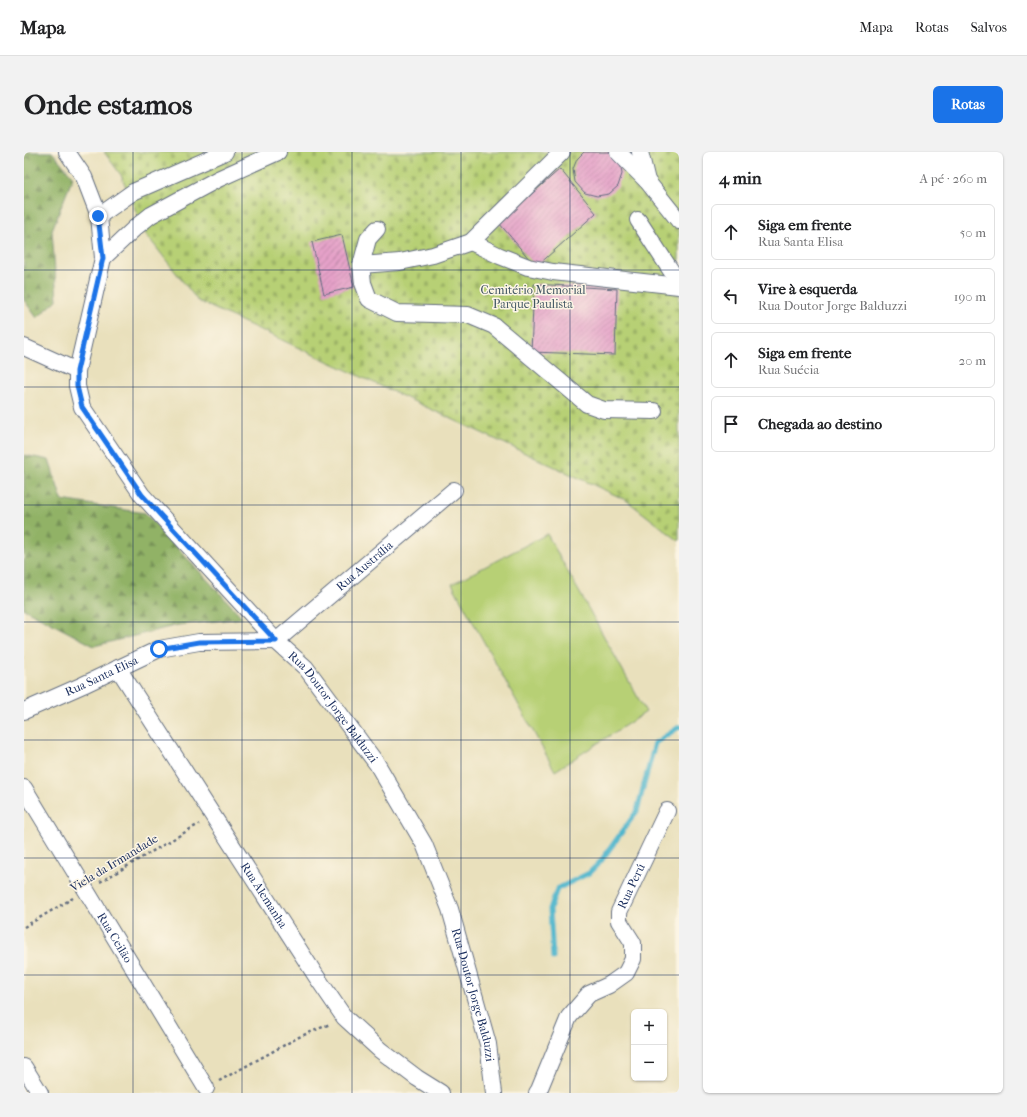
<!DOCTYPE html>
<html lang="pt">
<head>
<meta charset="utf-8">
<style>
	body { margin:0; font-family:"IM FELL French Canon",serif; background:#f2f2f2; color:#202124 }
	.controls { position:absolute; right:12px; bottom:12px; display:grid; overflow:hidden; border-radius:6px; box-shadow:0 1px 3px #0004 }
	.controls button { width:36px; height:36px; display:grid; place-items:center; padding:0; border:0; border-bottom:1px solid #e0e0e0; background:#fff; color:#202124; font:20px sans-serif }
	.stop { position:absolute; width:12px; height:12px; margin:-9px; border:3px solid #1a73e8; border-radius:50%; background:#fff }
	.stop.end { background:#1a73e8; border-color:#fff; box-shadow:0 1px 4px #0008 }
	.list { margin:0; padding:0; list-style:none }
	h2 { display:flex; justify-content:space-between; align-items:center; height:52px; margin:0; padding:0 16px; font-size:17px }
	h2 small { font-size:13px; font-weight:400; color:#757577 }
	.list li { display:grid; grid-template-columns:26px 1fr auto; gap:12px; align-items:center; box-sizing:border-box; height:56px; margin:0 8px 8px; padding:0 8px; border:1px solid #e0e0e0; border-radius:6px }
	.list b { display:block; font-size:15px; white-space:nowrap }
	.list p { margin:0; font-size:13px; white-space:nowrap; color:#757577 }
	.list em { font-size:13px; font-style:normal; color:#757577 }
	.icon { flex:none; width:22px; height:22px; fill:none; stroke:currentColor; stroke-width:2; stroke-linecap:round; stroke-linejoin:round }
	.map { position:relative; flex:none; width:655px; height:941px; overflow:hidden; border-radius:6px }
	header { display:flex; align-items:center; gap:24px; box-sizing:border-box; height:56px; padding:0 20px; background:#fff; border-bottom:1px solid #e0e0e0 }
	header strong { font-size:19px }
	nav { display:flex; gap:22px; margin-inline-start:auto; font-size:14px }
	.intro { display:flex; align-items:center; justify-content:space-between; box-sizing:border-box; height:96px; padding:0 24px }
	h1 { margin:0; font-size:28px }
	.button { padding:10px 18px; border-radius:6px; background:#1a73e8; color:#fff; font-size:14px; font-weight:700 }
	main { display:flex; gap:24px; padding:0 24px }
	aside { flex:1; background:#fff; border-radius:6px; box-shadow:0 1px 3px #0004 }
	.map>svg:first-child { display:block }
	.grass { fill:#b7d075; stroke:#69806a }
	.forest { fill:url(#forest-firs); stroke:#567062 }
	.cemetery { fill:url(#cemetery-stones); stroke:#69806a }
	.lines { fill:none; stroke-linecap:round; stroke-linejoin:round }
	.stream { stroke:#4db5cc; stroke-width:5 }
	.building { fill:url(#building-hatch) }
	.minor-casing { stroke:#636d7f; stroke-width:18 }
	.path { stroke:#636d7f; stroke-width:2.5; stroke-dasharray:3 3; stroke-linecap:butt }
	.minor { stroke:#fff; stroke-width:16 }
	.route { stroke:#1a73e8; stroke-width:5 }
	.grid { fill:none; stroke:#1b2f5e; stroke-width:1; stroke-opacity:0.55 }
	.labels { text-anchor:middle; stroke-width:3; stroke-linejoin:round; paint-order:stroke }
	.park-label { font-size:12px; fill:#425764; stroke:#fcf5e5 }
	.street-label { font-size:12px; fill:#1b2f5e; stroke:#fcf5e5 }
</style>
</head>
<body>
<header>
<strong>Mapa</strong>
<nav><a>Mapa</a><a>Rotas</a><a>Salvos</a></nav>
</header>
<div class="intro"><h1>Onde estamos</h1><a class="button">Rotas</a></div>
<main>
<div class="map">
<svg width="655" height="941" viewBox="0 0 655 941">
	<defs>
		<pattern id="forest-firs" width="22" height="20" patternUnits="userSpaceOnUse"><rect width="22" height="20" fill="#91b266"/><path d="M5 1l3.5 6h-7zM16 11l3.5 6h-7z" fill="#769157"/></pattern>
		<pattern id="cemetery-stones" width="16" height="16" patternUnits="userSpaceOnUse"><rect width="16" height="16" fill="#b7d075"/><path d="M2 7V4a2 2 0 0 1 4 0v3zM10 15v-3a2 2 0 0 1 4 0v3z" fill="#9db368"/></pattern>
		<pattern id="building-hatch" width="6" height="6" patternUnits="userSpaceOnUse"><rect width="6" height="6" fill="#e5a1c8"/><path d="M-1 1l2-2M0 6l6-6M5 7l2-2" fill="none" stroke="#b984a6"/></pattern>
	</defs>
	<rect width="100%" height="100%" fill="#fcf5e5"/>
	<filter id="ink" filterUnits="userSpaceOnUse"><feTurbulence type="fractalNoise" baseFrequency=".025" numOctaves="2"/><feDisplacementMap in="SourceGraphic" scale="8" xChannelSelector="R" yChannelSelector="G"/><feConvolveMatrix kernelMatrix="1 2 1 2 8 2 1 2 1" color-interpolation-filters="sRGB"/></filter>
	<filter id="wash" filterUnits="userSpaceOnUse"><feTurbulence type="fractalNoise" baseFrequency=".012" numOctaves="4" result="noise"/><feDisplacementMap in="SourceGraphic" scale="16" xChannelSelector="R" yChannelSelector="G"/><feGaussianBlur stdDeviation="0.9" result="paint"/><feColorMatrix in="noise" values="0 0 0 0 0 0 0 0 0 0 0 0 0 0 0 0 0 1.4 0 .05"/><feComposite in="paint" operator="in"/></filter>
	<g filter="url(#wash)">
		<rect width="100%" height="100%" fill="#e9e0bc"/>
		<polygon class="grass" points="523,382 622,560 531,619 428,432"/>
		<g class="forest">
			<polygon points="0,0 28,0 49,25 28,78 33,148 13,166 0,148"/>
			<polygon points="0,303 25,308 38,348 121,361 219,466 154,473 70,494 0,457"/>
		</g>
		<polygon class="cemetery" points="80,0 655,0 655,389 602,348 174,149 121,81 97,23"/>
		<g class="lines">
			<polyline class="stream" points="529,806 526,757 533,737 565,721 577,709 613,659 631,591 655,575"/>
		</g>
		<g id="blocks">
			<g class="building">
				<polygon points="560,0 587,0 596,9 598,22 594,34 585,42 573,44 561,41 551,30 549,17 553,7"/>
				<polygon points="536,17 572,61 512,115 475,71"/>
				<polygon points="318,83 330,135 300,142 288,90"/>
				<polygon points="510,132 593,137 591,203 507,200"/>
			</g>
		</g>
	</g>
	<g filter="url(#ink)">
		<use href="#blocks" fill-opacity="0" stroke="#636d7f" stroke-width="1"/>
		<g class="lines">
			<defs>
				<g id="minor">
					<path id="s1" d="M43,0l17,25 15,39 4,42 -26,113v15l5,21 60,88 134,146 30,27 71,96 47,80 26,65 38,135 6,49"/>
					<polyline points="594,0 623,29 655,69"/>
					<polyline points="616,0 623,29"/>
					<polyline points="75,64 109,40 201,0"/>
					<polyline points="614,68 655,131"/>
					<polyline points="353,77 344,87 337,113 376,110 409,103 447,90 538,0"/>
					<polyline points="447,90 476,104 504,115 529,120 655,134"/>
					<polyline points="79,106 112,75 127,63 194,27 254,0"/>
					<polyline points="337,113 339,131 345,147 373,161 444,163 470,174 563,252 580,258 630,259"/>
					<polyline points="0,195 53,219"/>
					<path id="s2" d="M252,489l178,-151"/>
					<path id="s3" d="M94,516l198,308 28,41 36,33 37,28 24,15"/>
					<path id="s4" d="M0,559l59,-26 76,-36 40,-7 77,-1"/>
					<path id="s5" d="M0,636l182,300"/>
					<polyline points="0,915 16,941"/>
					<path id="s6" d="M513,941l2,-3 30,-73 20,-23 20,-9 17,-12 7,-14v-16l-14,-22v-9l48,-101"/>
				</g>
			</defs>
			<use href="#minor" class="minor-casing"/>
			<g class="path">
				<polyline points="76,730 175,672"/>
				<polyline points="0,775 49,746"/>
				<polyline points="195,929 275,885 306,872"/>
			</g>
			<use href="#minor" class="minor"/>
		</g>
	</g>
	<g class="lines" filter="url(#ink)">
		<polyline class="route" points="74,64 79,106 53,219 53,234 58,255 118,343 252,489 175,490 135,497"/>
	</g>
	<path class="grid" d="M109,0v941M218,0v941M328,0v941M437,0v941M546,0v941M0,118h655M0,235h655M0,353h655M0,470h655M0,588h655M0,706h655M0,823h655"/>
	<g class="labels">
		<g class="park-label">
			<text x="509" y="142">Cemitério Memorial<tspan x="509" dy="14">Parque Paulista</tspan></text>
		</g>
		<g class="street-label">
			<text dy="4" stroke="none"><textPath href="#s2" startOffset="116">Rua Austrália</textPath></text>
			<text dy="4" stroke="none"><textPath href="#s4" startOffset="85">Rua Santa Elisa</textPath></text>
			<text dy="4" stroke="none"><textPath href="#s1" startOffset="659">Rua Doutor Jorge Balduzzi</textPath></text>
			<text transform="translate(90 711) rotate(-31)" y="4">Viela da Irmandade</text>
			<text dy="4" stroke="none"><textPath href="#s6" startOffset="251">Rua Perú</textPath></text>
			<text dy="4" stroke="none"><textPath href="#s3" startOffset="270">Rua Alemanha</textPath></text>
			<text dy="4" stroke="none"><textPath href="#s5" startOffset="175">Rua Ceilão</textPath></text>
			<text dy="4" stroke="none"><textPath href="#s1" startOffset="983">Rua Doutor Jorge Balduzzi</textPath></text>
		</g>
	</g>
</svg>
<div class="controls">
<button>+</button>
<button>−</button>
</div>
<div class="stop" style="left:135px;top:497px"></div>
<div class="stop end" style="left:74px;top:64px"></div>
</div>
<aside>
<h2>4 min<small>A pé · 260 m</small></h2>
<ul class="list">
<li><svg class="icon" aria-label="ahead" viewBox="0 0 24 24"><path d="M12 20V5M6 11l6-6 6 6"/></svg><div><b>Siga em frente</b><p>Rua Santa Elisa</p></div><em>50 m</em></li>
<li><svg class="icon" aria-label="left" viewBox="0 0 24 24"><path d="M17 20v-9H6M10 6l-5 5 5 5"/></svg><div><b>Vire à esquerda</b><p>Rua Doutor Jorge Balduzzi</p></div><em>190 m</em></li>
<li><svg class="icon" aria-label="ahead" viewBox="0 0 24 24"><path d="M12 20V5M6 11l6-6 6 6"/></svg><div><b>Siga em frente</b><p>Rua Suécia</p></div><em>20 m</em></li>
<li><svg class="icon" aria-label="arrive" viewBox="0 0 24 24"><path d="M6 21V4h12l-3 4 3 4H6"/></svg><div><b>Chegada ao destino</b></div></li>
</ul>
</aside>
</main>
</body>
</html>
